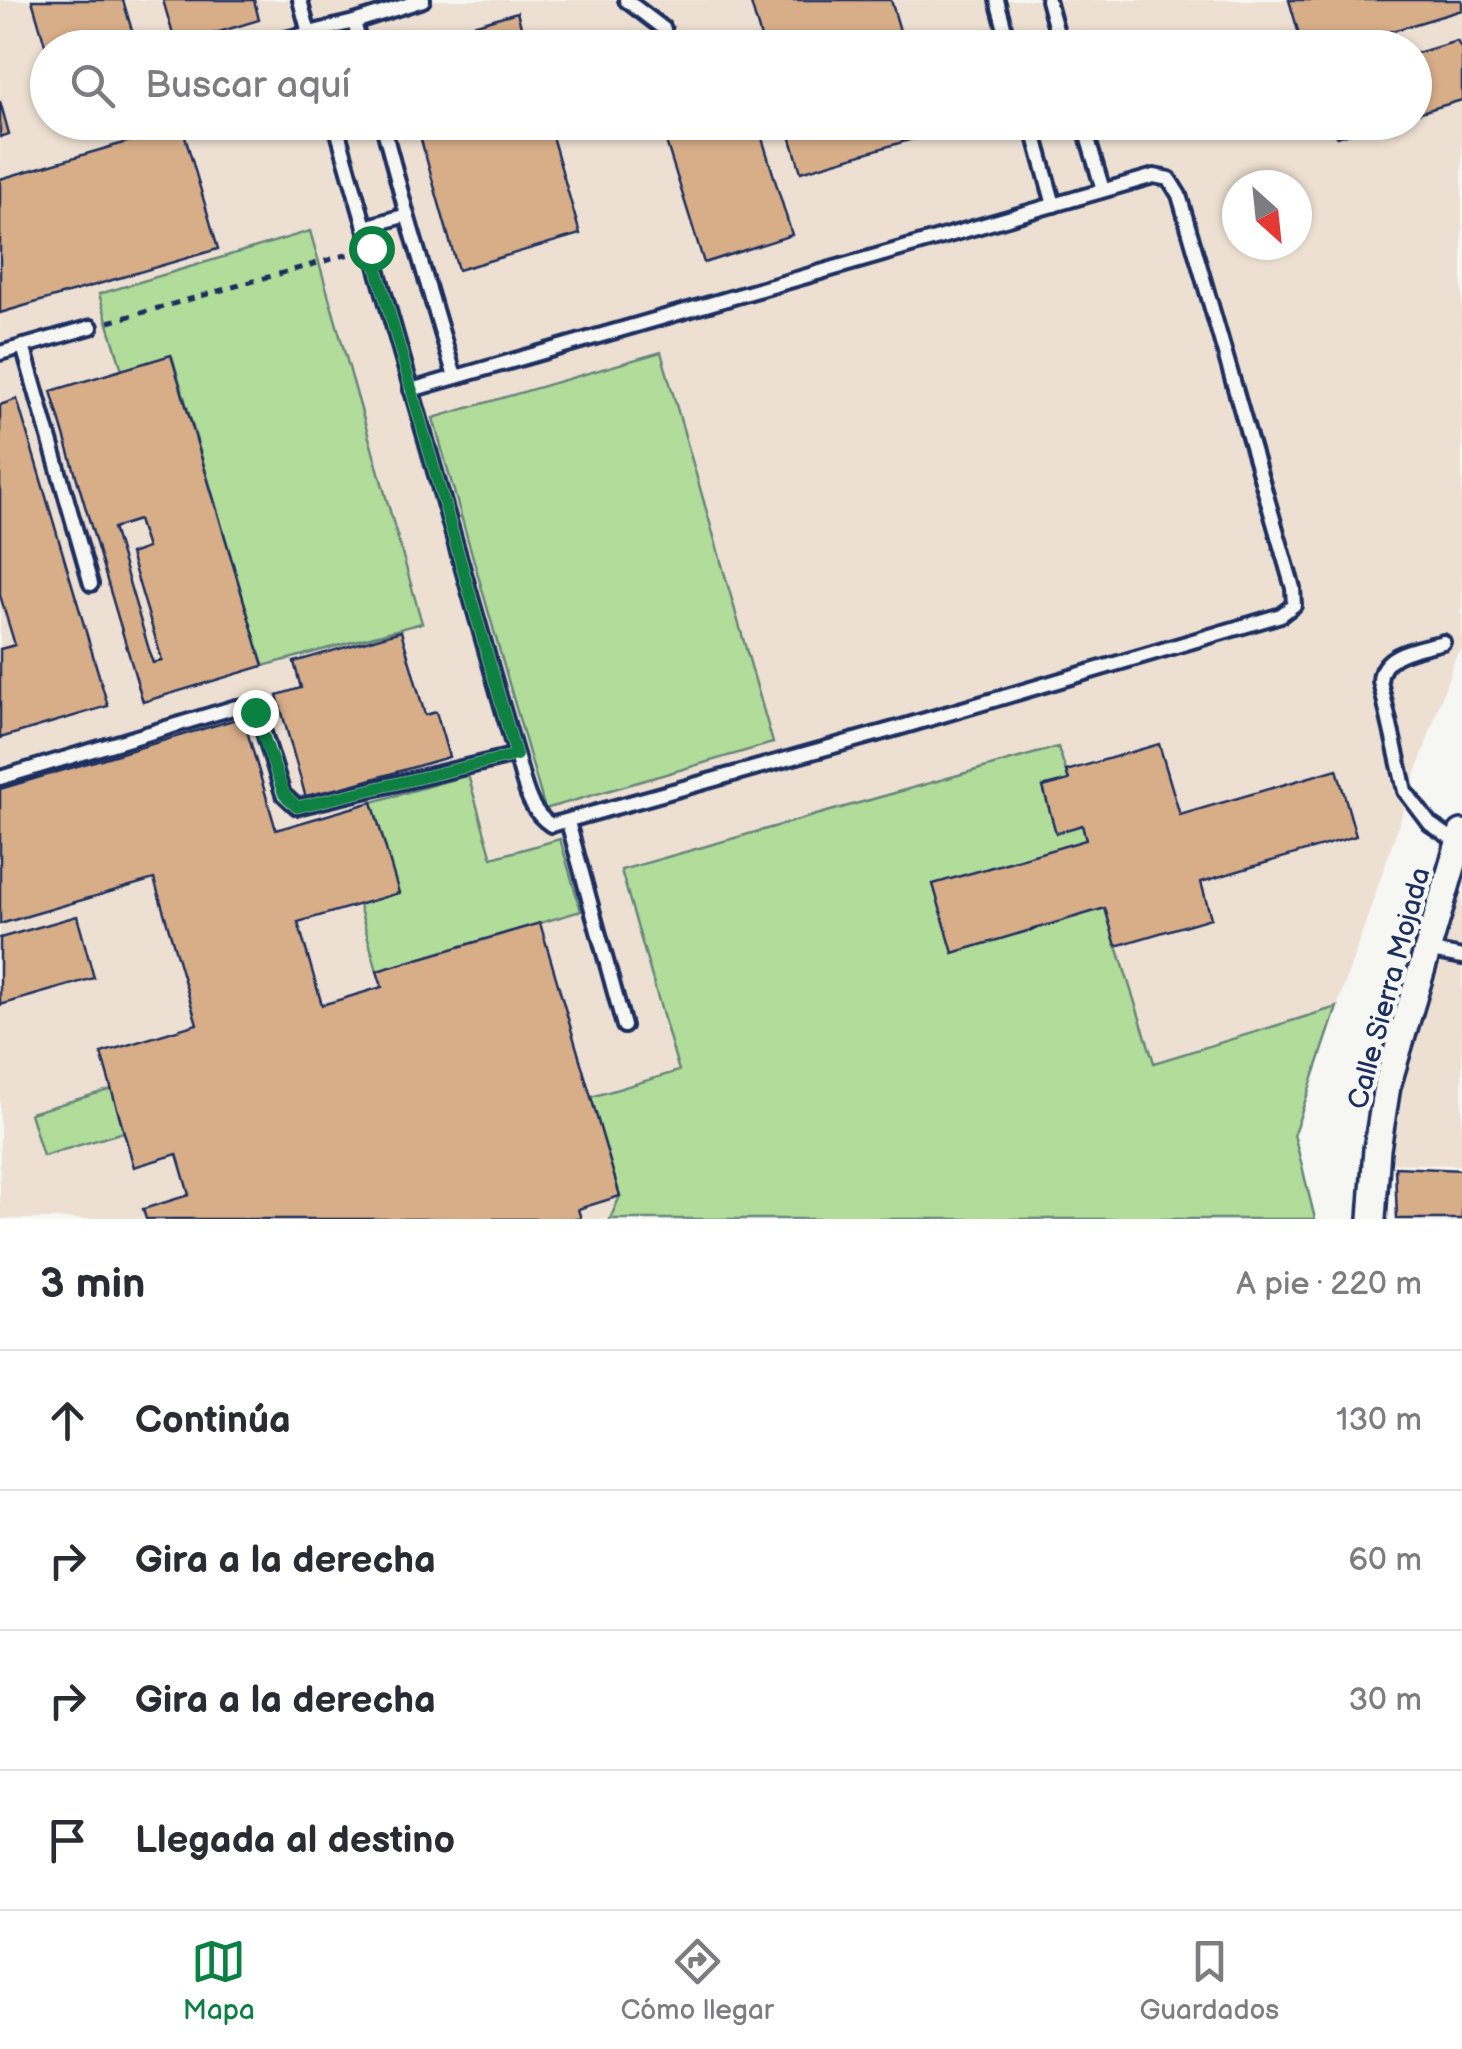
<!DOCTYPE html>
<html lang="es">
<head>
<meta charset="utf-8">
<style>
	body { margin:0; font-family:"Balsamiq Sans",sans-serif; background:#f2f2f3; color:#2b2b33 }
	.compass { position:absolute; left:1222px; top:170px; width:90px; height:90px; border-radius:50%; background:#fff; box-shadow:0 2px 8px #0004; rotate:153deg }
	.stop { position:absolute; width:30px; height:30px; margin:-22px; border:8px solid #0b8043; border-radius:50%; background:#fff }
	.stop.end { background:#0b8043; border-color:#fff; box-shadow:0 2px 10px #0008 }
	.list { margin:0; padding:0; list-style:none }
	h2 { display:flex; justify-content:space-between; align-items:center; height:130px; margin:0; padding:0 40px; font-size:42px }
	h2 small { font-size:32px; font-weight:400; color:#7c7c81 }
	.list li { display:grid; grid-template-columns:65px 1fr auto; gap:30px; align-items:center; box-sizing:border-box; height:140px; padding:0 40px; border-top:2px solid #e1e1e2 }
	.list b { display:block; font-size:38px; white-space:nowrap }
	.list em { font-size:32px; font-style:normal; color:#7c7c81 }
	.icon { flex:none; width:55px; height:55px; fill:none; stroke:currentColor; stroke-width:2; stroke-linecap:round; stroke-linejoin:round }
	.map { position:relative; flex:none; width:1462px; height:1219px; overflow:hidden }
	.search { position:absolute; background:#fff; box-shadow:0 2px 8px #0004; left:30px; right:30px; top:30px; height:110px; display:flex; align-items:center; gap:25px; box-sizing:border-box; padding:0 35px; border-radius:55px; color:#7c7c81; font-size:38px }
	.sheet { height:690px; background:#fff }
	nav { display:flex; justify-content:space-around; align-items:center; box-sizing:border-box; height:140px; border-top:2px solid #e1e1e2; background:#fff; font-size:28px; color:#7c7c81 }
	nav a { display:grid; justify-items:center; gap:5px }
	nav .on { color:#0b8043 }
	.map>svg:first-child { display:block }
	.built { fill:#ede0d2; fill-rule:evenodd }
	.green { fill:#b2dc9a; stroke:#66867c; stroke-width:2.5 }
	.building { fill:#d8ae89; stroke:#1b2f5e; stroke-width:2.5; fill-rule:evenodd }
	.lines { fill:none; stroke-linecap:round; stroke-linejoin:round }
	.lane-casing { stroke:#1b2f5e; stroke-width:20 }
	.street-casing { stroke:#1b2f5e; stroke-width:32 }
	.path { stroke:#1b2f5e; stroke-width:5; stroke-dasharray:8 8; stroke-linecap:butt }
	.lane { stroke:#f6f6f2; stroke-width:12 }
	.street { stroke:#f6f6f2; stroke-width:25 }
	.route { stroke:#0b8043; stroke-width:12 }
	.labels { text-anchor:middle; stroke-width:9; stroke-linejoin:round; paint-order:stroke }
	.street-label { font-size:28px; fill:#1b2f5e; stroke:#f6f6f2 }
</style>
</head>
<body>
<div class="map">
<svg width="1462" height="1219" viewBox="0 0 1462 1219">
	<rect width="100%" height="100%" fill="#f6f6f2"/>
	<filter id="ink" filterUnits="userSpaceOnUse"><feTurbulence type="fractalNoise" baseFrequency=".01" numOctaves="2"/><feDisplacementMap in="SourceGraphic" scale="20" xChannelSelector="R" yChannelSelector="G"/><feConvolveMatrix kernelMatrix="1 2 1 2 8 2 1 2 1" color-interpolation-filters="sRGB"/></filter>
	<g filter="url(#ink)">
		<g class="built">
			<path d="M0,0h1462v650l-7,8 -161,476 21,85h-1315zM48,48h1366v74h-1366zM1237,185h60v60h-60z"/>
			<polygon points="1462,856 1462,1165 1376,1163"/>
		</g>
		<g class="green">
			<polygon points="310,231 422,623 263,666 172,356 122,370 99,294"/>
			<polygon points="661,352 773,743 545,809 433,418"/>
			<polygon points="1058,747 1069,780 1043,787 1056,832 1082,825 1086,840 934,884 953,953 1105,908 1154,1063 1337,1007 1294,1134 1315,1219 610,1219 620,1196 591,1097 679,1071 621,870"/>
			<polygon points="468,775 492,858 560,839 581,911 377,971 359,905 398,892 372,802"/>
			<polygon points="112,1089 124,1132 43,1156 30,1113"/>
		</g>
		<g class="building">
			<polygon points="32,0 123,0 137,48 48,48 48,55"/>
			<polygon points="163,0 254,0 259,20 176,45"/>
			<polygon points="750,0 891,0 905,48 764,48"/>
			<polygon points="1289,0 1462,0 1462,10 1336,48 1303,48"/>
			<polygon points="517,12 527,48 395,48"/>
			<polygon points="1457,41 1462,50 1462,100 1414,114 1414,54"/>
			<polygon points="0,101 9,134 0,137"/>
			<polygon points="416,122 548,122 580,234 458,270"/>
			<polygon points="660,122 757,122 792,235 704,263"/>
			<polygon points="786,122 926,122 930,134 801,172"/>
			<polygon points="1385,122 1337,137 1324,122"/>
			<polygon points="182,126 218,249 0,313 0,179"/>
			<path d="M171,355l92,311 -120,36 -92,-311zM138,520l9,28 -17,6 32,106 -9,3 -40,-135z"/>
			<polygon points="17,399 108,706 0,738 0,649 15,645 0,595 0,405"/>
			<polygon points="401,631 425,715 436,712 449,757 306,798 277,695 301,688 294,662"/>
			<polygon points="243,717 276,830 372,802 399,893 298,922 322,1005 382,987 377,971 540,923 620,1196 578,1209 581,1219 146,1219 143,1209 189,1195 177,1154 134,1167 101,1053 197,1024 154,879 0,924 0,789"/>
			<polygon points="1159,744 1180,815 1337,769 1356,836 1201,882 1211,918 1116,946 1105,908 953,953 933,884 1086,840 1082,825 1056,833 1043,787 1069,780 1066,771"/>
			<polygon points="77,916 94,978 0,1005 0,938"/>
			<polygon points="1395,1167 1462,1170 1462,1219 1397,1219"/>
		</g>
		<g class="lines">
			<defs>
				<g id="lane">
					<polyline points="300,0 313,48"/>
					<polyline points="626,0 664,29"/>
					<polyline points="997,0 1010,48"/>
					<polyline points="1048,0 1061,48"/>
					<polyline points="354,22 361,48"/>
					<polyline points="249,48 354,22 423,0"/>
					<path d="M335,122l181,633c8,26 11,55 35,70l354,-99 376,-111 13,-10 -1,-17 -114,-393 -10,-16 -15,-3 -28,8 -715,206"/>
					<polyline points="1031,122 1054,205"/>
					<polyline points="1083,122 1103,190"/>
					<polyline points="407,215 455,377"/>
					<polyline points="365,227 407,215 382,122"/>
					<polyline points="23,346 91,584"/>
					<polyline points="0,353 91,327"/>
					<path d="M1443,642c-24,7 -62,10 -63,39l25,110 25,33 29,19"/>
					<path d="M0,778l236,-71c12,0 18,3 24,13l23,74 14,13 219,-52"/>
					<polyline points="568,822 624,1026"/>
					<polyline points="1427,950 1462,957"/>
				</g>
				<polyline id="street" points="1372,1219 1377,1149 1387,1086 1462,833"/>
			</defs>
			<use href="#lane" class="lane-casing"/>
			<use href="#street" class="street-casing"/>
			<polyline class="path" points="109,322 353,253"/>
			<use href="#lane" class="lane"/>
			<use href="#street" class="street"/>
		</g>
	</g>
	<g class="lines" filter="url(#ink)">
		<polyline class="route" points="255,712 284,794 297,807 516,755 371,248"/>
	</g>
	<g class="labels">
		<g class="street-label">
			<text transform="translate(1388 988) rotate(-75)" y="10">Calle Sierra Mojada</text>
		</g>
	</g>
</svg>
<svg class="compass" viewBox="-18 -18 36 36"><path d="M0-13l5 13h-10z" fill="#e53935"/><path d="M0 13l5-13h-10z" fill="#7c7c81"/></svg>
<div class="stop" style="left:371px;top:248px"></div>
<div class="stop end" style="left:255px;top:712px"></div>
<div class="search"><svg class="icon" aria-label="search" viewBox="0 0 24 24"><circle cx="10" cy="10" r="6"/><path d="M15 15l6 6"/></svg>Buscar aquí</div>
</div>
<section class="sheet">
<h2>3 min<small>A pie · 220 m</small></h2>
<ul class="list">
<li><svg class="icon" aria-label="ahead" viewBox="0 0 24 24"><path d="M12 20V5M6 11l6-6 6 6"/></svg><div><b>Continúa</b></div><em>130 m</em></li>
<li><svg class="icon" aria-label="right" viewBox="0 0 24 24"><path d="M7 20v-9h11M14 6l5 5-5 5"/></svg><div><b>Gira a la derecha</b></div><em>60 m</em></li>
<li><svg class="icon" aria-label="right" viewBox="0 0 24 24"><path d="M7 20v-9h11M14 6l5 5-5 5"/></svg><div><b>Gira a la derecha</b></div><em>30 m</em></li>
<li><svg class="icon" aria-label="arrive" viewBox="0 0 24 24"><path d="M6 21V4h12l-3 4 3 4H6"/></svg><div><b>Llegada al destino</b></div></li>
</ul>
</section>
<nav>
<a class="on"><svg class="icon" aria-label="map" viewBox="0 0 24 24"><path d="M3 6l6-2 6 2 6-2v14l-6 2-6-2-6 2zM9 4v14M15 6v14"/></svg>Mapa</a>
<a><svg class="icon" aria-label="directions" viewBox="0 0 24 24"><path d="M12 3l9 9-9 9-9-9zM9 14v-3h6M13 9l2 2-2 2"/></svg>Cómo llegar</a>
<a><svg class="icon" aria-label="saved" viewBox="0 0 24 24"><path d="M7 4h10v16l-5-4-5 4z"/></svg>Guardados</a>
</nav>
</body>
</html>
